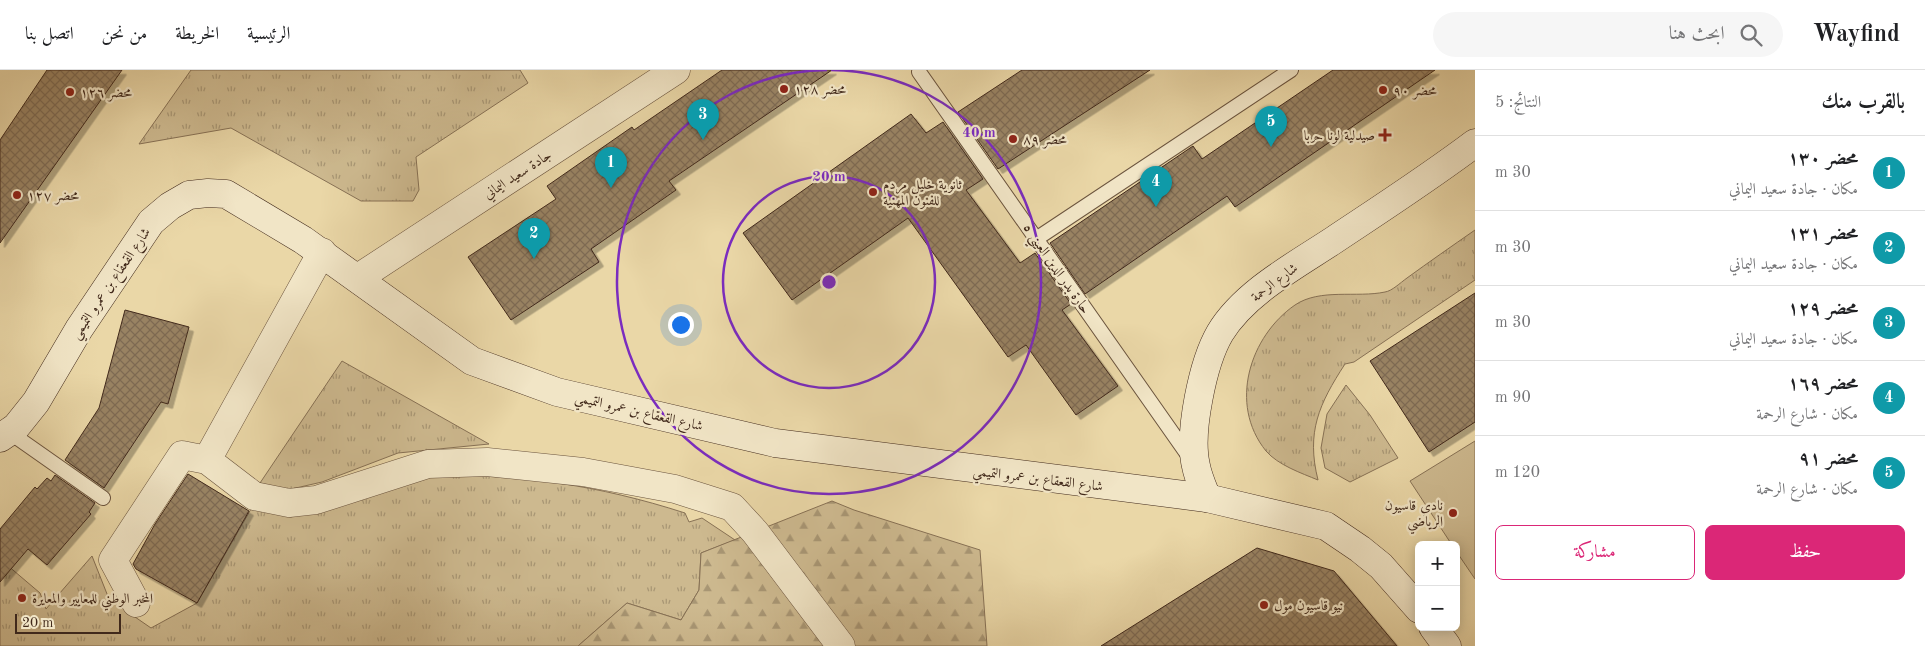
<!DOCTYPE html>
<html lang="ar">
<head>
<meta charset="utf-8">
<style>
	body { margin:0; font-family:"Old Standard TT",Amiri,serif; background:#f6f6f6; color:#202124; direction:rtl }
	.controls { position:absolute; right:15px; bottom:15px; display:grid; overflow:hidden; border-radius:8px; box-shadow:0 2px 12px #0003 }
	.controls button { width:45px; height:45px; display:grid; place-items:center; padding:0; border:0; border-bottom:1px solid #e0e0e0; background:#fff; color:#202124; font:25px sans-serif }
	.scale { position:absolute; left:15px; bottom:12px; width:106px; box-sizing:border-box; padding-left:5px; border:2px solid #41291b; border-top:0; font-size:14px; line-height:18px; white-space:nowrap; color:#41291b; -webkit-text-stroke:4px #f1e5c6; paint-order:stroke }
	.you { position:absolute; left:680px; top:254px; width:18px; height:18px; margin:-12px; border:4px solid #fff; border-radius:50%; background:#1a73e8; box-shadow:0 0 0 8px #1a73e833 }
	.badge { display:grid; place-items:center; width:32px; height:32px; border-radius:50%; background:#db2777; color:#fff; font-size:16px; font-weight:700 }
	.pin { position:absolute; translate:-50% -41px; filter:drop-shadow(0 1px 2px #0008) }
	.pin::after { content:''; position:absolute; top:26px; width:18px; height:15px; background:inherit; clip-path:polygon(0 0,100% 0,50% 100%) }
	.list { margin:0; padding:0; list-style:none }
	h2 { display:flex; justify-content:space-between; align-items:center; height:65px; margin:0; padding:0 20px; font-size:21px }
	h2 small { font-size:16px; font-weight:400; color:#757577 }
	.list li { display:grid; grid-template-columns:32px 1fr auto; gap:15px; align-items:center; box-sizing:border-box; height:75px; padding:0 20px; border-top:1px solid #e0e0e0 }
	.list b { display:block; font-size:19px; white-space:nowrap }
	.list p { margin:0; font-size:16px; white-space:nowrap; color:#757577 }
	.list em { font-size:16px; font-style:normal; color:#757577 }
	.actions { display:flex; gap:10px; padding:15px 20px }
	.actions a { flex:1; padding:11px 0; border:1px solid #db2777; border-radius:8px; text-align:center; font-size:18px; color:#db2777 }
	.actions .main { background:#db2777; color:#fff }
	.icon { flex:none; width:28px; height:28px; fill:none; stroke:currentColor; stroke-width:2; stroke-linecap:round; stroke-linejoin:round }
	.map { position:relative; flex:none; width:1475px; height:576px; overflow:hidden; direction:ltr }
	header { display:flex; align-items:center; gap:30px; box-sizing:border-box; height:70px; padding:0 25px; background:#fff; border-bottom:1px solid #e0e0e0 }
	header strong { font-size:24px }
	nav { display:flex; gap:28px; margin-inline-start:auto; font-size:18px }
	.search { width:350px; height:45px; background:#f6f6f6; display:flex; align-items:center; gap:12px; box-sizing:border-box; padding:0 18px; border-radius:28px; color:#757577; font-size:19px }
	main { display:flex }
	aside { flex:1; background:#fff }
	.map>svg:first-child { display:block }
	.grass { fill:url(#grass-tufts); stroke:#877155 }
	.forest { fill:url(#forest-firs); stroke:#877155 }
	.pitch { fill:#cdb98f; stroke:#877155 }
	.building { fill:url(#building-cross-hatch); stroke:#41291b; filter:url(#shadow) }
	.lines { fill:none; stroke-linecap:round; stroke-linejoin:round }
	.lane-casing { stroke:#6b543e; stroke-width:16 }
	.street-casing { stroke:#6b543e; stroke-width:29 }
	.secondary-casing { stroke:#41291b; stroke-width:29 }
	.lane { stroke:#f1e5c6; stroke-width:14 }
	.street { stroke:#f1e5c6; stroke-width:28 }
	.secondary { stroke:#f1e5c6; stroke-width:28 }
	.ring { fill:none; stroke:#7b2cbf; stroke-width:2.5 }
	.poi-dot { fill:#8f2418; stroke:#f1e5c6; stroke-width:2 }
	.labels { text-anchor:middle; stroke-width:4.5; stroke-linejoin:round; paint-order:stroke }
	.poi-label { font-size:14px; fill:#41291b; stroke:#f1e5c6; text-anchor:start }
	.street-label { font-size:14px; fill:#41291b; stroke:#f1e5c6 }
	.centre { fill:#7b2cbf; stroke:#f1e5c6; stroke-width:2.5 }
	.ring-label { font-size:15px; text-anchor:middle; font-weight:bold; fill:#7b2cbf; stroke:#f1e5c6; stroke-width:4.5; stroke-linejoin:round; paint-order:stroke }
</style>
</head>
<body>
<header>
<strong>Wayfind</strong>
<div class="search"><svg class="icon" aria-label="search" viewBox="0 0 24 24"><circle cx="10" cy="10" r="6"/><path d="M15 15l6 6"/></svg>ابحث هنا</div>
<nav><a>الرئيسية</a><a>الخريطة</a><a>من نحن</a><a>اتصل بنا</a></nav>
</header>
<main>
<aside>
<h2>بالقرب منك<small>النتائج: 5</small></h2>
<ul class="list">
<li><span class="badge" style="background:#0f9aa8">1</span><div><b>محضر ١٣٠</b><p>مكان · جادة سعيد اليماني</p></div><em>30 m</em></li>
<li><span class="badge" style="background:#0f9aa8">2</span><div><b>محضر ١٣١</b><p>مكان · جادة سعيد اليماني</p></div><em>30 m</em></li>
<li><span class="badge" style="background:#0f9aa8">3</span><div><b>محضر ١٢٩</b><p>مكان · جادة سعيد اليماني</p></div><em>30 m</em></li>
<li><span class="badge" style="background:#0f9aa8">4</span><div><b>محضر ١٦٩</b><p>مكان · شارع الرحمة</p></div><em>90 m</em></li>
<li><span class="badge" style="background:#0f9aa8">5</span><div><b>محضر ٩١</b><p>مكان · شارع الرحمة</p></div><em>120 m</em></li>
</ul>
<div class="actions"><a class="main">حفظ</a><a>مشاركة</a></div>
</aside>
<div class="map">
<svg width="1475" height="576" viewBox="0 0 1475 576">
	<defs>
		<pattern id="grass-tufts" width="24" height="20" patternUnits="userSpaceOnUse" patternTransform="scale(1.25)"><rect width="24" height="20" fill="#cdb98f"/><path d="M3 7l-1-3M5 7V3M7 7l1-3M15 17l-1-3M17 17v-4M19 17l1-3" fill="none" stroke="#a89674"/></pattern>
		<pattern id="forest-firs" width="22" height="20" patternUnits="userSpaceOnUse" patternTransform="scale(1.25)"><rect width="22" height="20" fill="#cdb98f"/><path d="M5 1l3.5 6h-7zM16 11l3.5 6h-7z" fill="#a89674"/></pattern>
		<pattern id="building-cross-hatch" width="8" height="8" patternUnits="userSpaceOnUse" patternTransform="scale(1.25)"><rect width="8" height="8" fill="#998364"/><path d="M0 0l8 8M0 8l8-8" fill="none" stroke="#7e6b52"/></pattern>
		<filter id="shadow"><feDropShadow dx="4.5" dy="4.5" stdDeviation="0" flood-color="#0004"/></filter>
	</defs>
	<rect width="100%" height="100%" fill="#ead7a7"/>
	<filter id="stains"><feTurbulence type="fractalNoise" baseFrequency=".004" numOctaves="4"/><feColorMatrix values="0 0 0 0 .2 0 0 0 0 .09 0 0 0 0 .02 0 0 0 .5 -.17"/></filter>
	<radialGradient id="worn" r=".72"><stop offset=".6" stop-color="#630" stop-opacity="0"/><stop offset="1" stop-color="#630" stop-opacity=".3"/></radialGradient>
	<g class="grass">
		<polygon points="191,0 520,0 528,13 416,87 419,120 413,131 361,131 231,58 139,74"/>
		<path d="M1475,160v50l-121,82 -9,2c-26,40 -39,68 -27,116 -17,-7 -40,-15 -52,-29 -38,-47 -16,-115 29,-146 25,-17 62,-7 90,-13 7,-1 15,-9 22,-14 22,-16 45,-32 68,-48z"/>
		<polygon points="342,291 489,374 398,383 322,412 287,420 260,413"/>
		<polygon points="1346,315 1370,345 1398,388 1350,412 1325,398 1321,378 1327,344"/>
		<path d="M428,405c92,-1 170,10 257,38l4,9 13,-4 33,22 -34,13 -2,37 -18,30 -54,-17 -49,43h-578v-87l40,34 6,16 46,-53 17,43 42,29 46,-25 54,-94 40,8z"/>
	</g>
	<polygon class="forest" points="832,431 854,440 980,480 987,576 578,576 627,533 681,550 699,520 701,483"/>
	<polygon class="pitch" points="1475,371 1475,509 1456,481 1456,475 1452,475 1410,411"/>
	<g class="building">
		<polygon points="47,0 122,0 0,173 0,70"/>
		<polygon points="722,0 832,0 669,111 676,120 591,179 599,192 511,250 468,187 556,129 547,116 632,57 634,60"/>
		<polygon points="1022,0 1150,0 998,99 958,42"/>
		<polygon points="1333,0 1435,0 1235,137 1227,126 1085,224 1050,173 1193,76 1202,89"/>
		<polygon points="911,44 926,63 943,52 983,109 966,120 1020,193 1035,183 1071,234 1062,240 1118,316 1076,345 1026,275 1008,287 908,148 792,230 743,163"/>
		<polygon points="1475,223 1475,352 1429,382 1370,291"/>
		<polygon points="125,240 189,257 168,334 161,332 104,418 65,390 99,338"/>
		<polygon points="188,404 249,441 197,533 136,499 133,494 155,454"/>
		<polygon points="55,405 95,433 89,442 91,444 47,495 28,479 0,512 0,459 35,417 37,419 47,408 51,411"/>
		<polygon points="1257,478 1334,501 1397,576 1101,576"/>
	</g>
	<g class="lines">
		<defs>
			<g id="lane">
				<polyline points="919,2 1190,388"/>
				<polyline points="1036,169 1291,0"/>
				<polyline points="9,362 103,428"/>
			</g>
			<g id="street">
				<polyline points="358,208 676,0"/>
				<polyline points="207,390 322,182"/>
				<polyline points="136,533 113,490 182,385 207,390 254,426 289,433 316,430 428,394 487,392 583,402 675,419 732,437 755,462 841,576"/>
			</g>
			<g id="secondary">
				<polyline points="0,368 16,357 36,332 79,259 151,152 170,136 189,125 208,123 226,124 303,170 472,291 557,322 775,373 1207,428 1326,456 1360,479 1381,496 1419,539"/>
				<path d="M1207,428c-4,-10 -9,-21 -11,-32 -8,-33 7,-104 24,-133 24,-40 76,-68 114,-93 48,-32 96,-63 141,-97"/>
				<polyline points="1433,557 1447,576"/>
			</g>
		</defs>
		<use href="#lane" class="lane-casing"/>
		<use href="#street" class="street-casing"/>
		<use href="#secondary" class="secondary-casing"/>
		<use href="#lane" class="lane"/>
		<use href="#street" class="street"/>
		<use href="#secondary" class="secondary"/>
	</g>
	<g class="ring">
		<circle cx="829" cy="212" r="106"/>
		<path d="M831 0A212 212 0 1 1 827 0"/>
	</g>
	<g class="poi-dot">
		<circle cx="784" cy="19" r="5"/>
		<circle cx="1383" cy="20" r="5"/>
		<circle cx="70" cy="22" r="5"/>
		<path d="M1382.5 57.5h5v5h5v5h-5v5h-5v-5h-5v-5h5z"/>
		<circle cx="1013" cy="69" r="5"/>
		<circle cx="873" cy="122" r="5"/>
		<circle cx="17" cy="125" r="5"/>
		<circle cx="1453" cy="443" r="5"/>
		<circle cx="22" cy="528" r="5"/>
		<circle cx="1264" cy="535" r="5"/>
	</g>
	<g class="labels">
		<g class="poi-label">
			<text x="794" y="24">محضر ١٢٨</text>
			<text x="1393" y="25">محضر ٩٠</text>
			<text x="80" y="27">محضر ١٢٦</text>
			<text x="1375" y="70" text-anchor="end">صيدلية لونا حربا</text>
			<text x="1023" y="74">محضر ٨٩</text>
			<text x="883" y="119">ثانوية خليل مردم<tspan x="883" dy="16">للفنون المهنية</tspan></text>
			<text x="27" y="130">محضر ١٢٧</text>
			<text x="1443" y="440" text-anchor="end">نادي قاسيون<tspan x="1443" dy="16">الرياضي</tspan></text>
			<text x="32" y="533">المخبر الوطني للمعايير والمعايرة</text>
			<text x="1274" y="540">نيو قاسيون مول</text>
		</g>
		<g class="street-label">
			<text transform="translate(517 104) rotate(-33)" y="5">جادة سعيد اليماني</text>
			<text transform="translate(1057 198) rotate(55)" y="5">حارة بدر الدين العيني ٥</text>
			<text transform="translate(1274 212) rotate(-37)" y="5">شارع الرحمة</text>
			<text transform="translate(110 213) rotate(-56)" y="5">شارع القعقاع بن عمرو التميمي</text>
			<text transform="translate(639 341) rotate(13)" y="5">شارع القعقاع بن عمرو التميمي</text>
			<text transform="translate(1038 408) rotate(7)" y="5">شارع القعقاع بن عمرو التميمي</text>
		</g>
	</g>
	<circle cx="829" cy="212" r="8" class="centre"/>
	<g class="ring-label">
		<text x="979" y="67">40 m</text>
		<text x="829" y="111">20 m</text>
	</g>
	<rect width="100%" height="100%" filter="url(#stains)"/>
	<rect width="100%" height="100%" fill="url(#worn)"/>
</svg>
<div class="controls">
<button>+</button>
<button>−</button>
</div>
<div class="scale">20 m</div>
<div class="you"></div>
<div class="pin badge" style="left:611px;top:118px;background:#0f9aa8">1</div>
<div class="pin badge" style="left:534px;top:189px;background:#0f9aa8">2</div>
<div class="pin badge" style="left:703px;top:70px;background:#0f9aa8">3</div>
<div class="pin badge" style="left:1156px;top:137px;background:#0f9aa8">4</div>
<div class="pin badge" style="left:1271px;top:77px;background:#0f9aa8">5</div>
</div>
</main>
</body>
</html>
